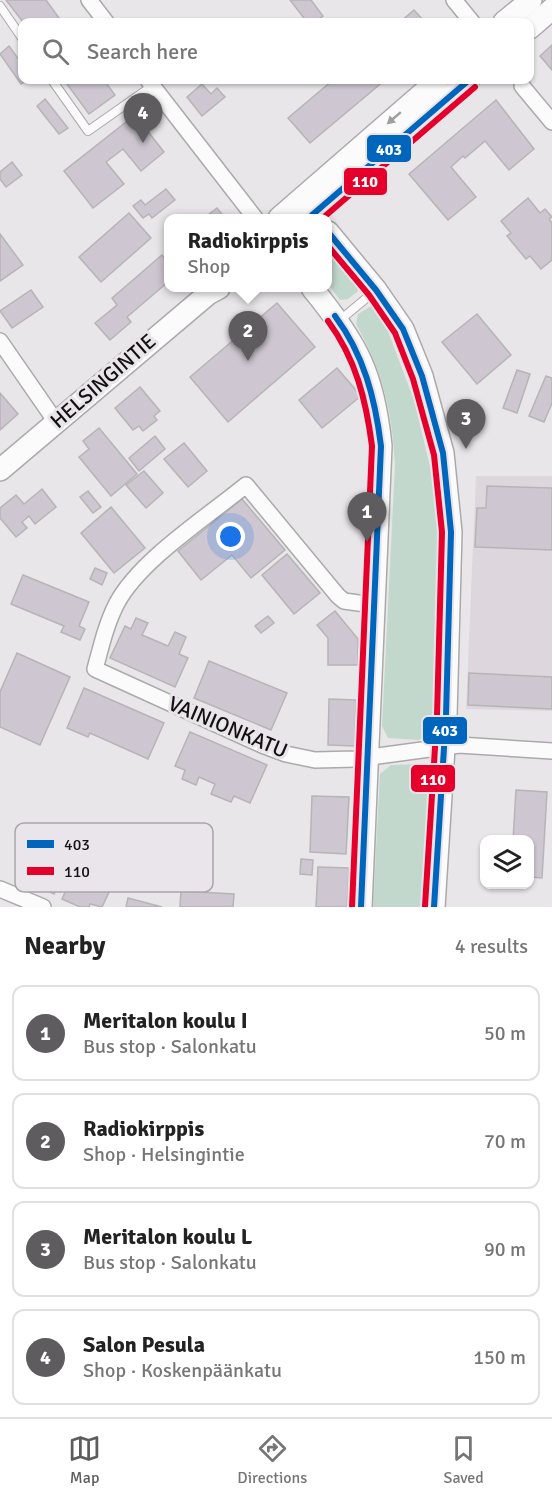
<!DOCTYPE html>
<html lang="en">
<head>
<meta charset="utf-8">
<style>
	body { margin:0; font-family:Signika,sans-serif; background:#f2f2f2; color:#222 }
	.controls { position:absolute; right:18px; bottom:18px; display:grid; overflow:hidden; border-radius:12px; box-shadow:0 2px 4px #0004 }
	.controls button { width:54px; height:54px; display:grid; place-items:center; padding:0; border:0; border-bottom:2px solid #e0e0e0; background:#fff; color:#222; font:30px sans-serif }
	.you { position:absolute; left:231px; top:537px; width:21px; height:21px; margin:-15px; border:4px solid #fff; border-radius:50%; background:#1a73e8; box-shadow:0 0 0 9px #1a73e833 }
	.badge { display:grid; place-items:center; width:39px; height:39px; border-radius:50%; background:#5e5c5e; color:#fff; font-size:20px; font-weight:700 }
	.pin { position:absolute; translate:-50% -50px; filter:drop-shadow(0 2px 3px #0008) }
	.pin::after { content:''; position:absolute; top:32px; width:21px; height:18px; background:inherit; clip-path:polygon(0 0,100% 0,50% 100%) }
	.popup { position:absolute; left:164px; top:214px; width:168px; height:78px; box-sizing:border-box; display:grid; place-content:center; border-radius:12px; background:#fff; filter:drop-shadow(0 2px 4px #0005); font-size:20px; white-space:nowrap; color:#767676 }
	.popup b { font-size:22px; color:#222 }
	.popup::after { content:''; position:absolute; left:50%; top:100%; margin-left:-12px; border:12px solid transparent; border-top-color:#fff }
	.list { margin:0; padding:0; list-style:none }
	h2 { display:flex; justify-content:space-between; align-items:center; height:78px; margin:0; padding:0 24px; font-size:26px }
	h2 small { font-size:20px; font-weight:400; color:#767676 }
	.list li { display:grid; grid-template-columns:39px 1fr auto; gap:18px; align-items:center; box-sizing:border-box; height:96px; margin:0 12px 12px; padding:0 12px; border:2px solid #e0e0e0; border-radius:12px }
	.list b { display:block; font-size:22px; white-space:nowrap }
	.list p { margin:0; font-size:20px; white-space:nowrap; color:#767676 }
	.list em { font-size:20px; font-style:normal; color:#767676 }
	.icon { flex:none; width:33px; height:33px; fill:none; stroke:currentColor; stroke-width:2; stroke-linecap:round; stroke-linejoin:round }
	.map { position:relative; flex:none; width:552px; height:907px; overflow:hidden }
	.search { position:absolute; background:#fff; box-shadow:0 2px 4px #0004; left:18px; right:18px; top:18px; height:66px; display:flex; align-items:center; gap:15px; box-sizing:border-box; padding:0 21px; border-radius:12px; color:#767676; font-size:22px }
	.sheet { height:510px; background:#fff }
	nav { display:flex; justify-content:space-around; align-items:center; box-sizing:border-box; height:84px; border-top:2px solid #e0e0e0; background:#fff; font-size:16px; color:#767676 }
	nav a { display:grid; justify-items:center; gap:3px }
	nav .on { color:#5e5c5e }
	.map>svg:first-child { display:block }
	.built { fill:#ded6dd }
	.green { fill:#c3d8cc }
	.building { fill:#cec6d1; stroke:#b6b4b6; stroke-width:1.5 }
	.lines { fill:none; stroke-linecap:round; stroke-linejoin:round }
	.lane-casing { stroke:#abaaab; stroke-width:10 }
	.street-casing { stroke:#abaaab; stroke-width:18 }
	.secondary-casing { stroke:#abaaab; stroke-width:24 }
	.lane { stroke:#fcfbfc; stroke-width:8 }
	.street { stroke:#fcfbfc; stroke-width:15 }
	.secondary { stroke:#fcfbfc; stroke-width:21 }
	.bus-1-casing { stroke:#eae5ea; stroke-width:10 }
	.bus-2-casing { stroke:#eae5ea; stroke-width:10 }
	.bus-1 { stroke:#0065bd; stroke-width:6 }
	.bus-2 { stroke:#e4002b; stroke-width:6 }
	.oneway { fill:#9f9d9f }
	.labels { text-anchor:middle; stroke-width:6; stroke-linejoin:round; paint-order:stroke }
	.street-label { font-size:21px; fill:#131113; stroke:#eae5ea }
	.key { fill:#eae5ea; stroke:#aaa5aa; stroke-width:1.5 }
	.key-label { font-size:16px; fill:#131113 }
	.line-badge { stroke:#eae5ea; stroke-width:2 }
	.badge-label { font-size:16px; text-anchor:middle; font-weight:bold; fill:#fff }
</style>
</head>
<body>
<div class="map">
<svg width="552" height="907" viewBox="0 0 552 907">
	<rect width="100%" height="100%" fill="#e9e6e9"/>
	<polygon class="built" points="476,476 552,476 552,711 466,709"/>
	<g class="green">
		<polygon points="328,247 359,285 358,291 348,299 340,300 328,284"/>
		<path d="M373,305l10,13 31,82 26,108 1,79 -7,138 -5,10 -10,5 -31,-2 -6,-12 13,-261c-3,-55 -12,-93 -39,-141l2,-10z"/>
		<polygon points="422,764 431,775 425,907 373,907 380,774 391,765"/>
	</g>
	<g class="building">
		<polygon points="6,0 46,0 62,22 23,22"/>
		<polygon points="290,0 311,0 323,16 315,22 307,22"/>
		<polygon points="414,10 425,22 400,22"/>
		<polygon points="552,45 552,70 540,56"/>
		<polygon points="9,46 22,64 22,80 27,80 21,84 0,54"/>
		<polygon points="64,80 104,80 115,95 89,114"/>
		<polygon points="333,80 385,80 310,143 288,118"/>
		<polygon points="202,84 211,94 217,88 225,97 202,116 187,97"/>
		<polygon points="45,99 68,128 59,134 37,106"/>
		<polygon points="496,100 534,149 509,170 485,141 465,158 463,156 451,167 476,197 448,220 409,174"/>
		<polygon points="135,115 164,152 141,171 123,149 106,162 124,184 93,208 64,171"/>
		<polygon points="12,162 22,175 6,187 0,179 0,172"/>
		<polygon points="166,189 175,200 152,218 149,214 143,218 133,206 141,200 145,205"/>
		<polygon points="528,198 540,213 545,209 552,217 549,219 552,223 552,260 541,269 530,256 526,259 507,236 511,233 501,221"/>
		<polygon points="217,208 225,218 204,218"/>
		<polygon points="129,213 151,238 101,282 79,257"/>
		<polygon points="0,234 23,265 0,281"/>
		<polygon points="162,255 168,263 168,282 127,317 131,322 110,340 95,323 117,305 112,298"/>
		<polygon points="31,290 43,307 12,328 0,311"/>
		<polygon points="277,303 315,347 228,422 190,377"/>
		<polygon points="477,314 511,355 477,384 442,342"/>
		<polygon points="337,368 361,396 322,428 299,400"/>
		<polygon points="517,370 530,374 517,413 503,408"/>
		<polygon points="546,376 552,378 552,403 544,422 529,416"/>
		<polygon points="140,387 160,411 154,416 157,420 143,431 139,426 133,430 115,408"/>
		<polygon points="0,393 18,414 0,430"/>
		<polygon points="99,428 137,474 111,496 79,457 89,449 83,441"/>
		<polygon points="155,436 165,449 139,471 129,458"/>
		<polygon points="184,443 207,471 188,487 164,459"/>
		<polygon points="144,471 163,493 146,508 126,485"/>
		<polygon points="487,486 552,488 552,550 475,547 477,508 486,508"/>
		<polygon points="42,489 56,507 35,524 29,516 22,522 27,528 16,537 0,518 0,508 16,495 24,504"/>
		<polygon points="88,491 101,507 93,513 80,497"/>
		<polygon points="242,499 285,550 251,578 232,555 201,580 178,551"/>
		<polygon points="111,507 145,548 114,573 81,533"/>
		<polygon points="287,554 320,593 294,614 262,575"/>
		<polygon points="95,568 107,573 102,585 90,579"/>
		<polygon points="23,575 89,602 79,626 85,629 80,640 61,632 64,626 11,604"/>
		<polygon points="335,611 358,639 358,665 328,665 328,638 317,625"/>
		<polygon points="268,616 274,623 261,633 255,626"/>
		<polygon points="136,618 148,623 142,635 168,646 175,632 186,637 179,654 188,658 175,687 110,658 125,626 131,629"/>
		<polygon points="17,653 70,677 40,745 0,727 0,692"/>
		<polygon points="209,661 287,693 271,730 194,698"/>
		<polygon points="469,673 552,677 552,709 468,705"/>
		<polygon points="84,688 164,723 148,759 90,733 88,737 67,728"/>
		<polygon points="329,699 356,700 355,746 328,745"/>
		<polygon points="190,732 267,765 250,803 234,796 231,802 211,794 215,784 199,777 196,785 182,779 185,770 175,766"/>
		<polygon points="516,790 547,792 542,878 530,877 530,840 513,840"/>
		<polygon points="312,796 349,797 346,854 310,852"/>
		<polygon points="53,838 120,869 102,907 90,904 89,907 80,907 62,899 66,890 58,886 54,894 32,883"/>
		<polygon points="301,859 313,860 312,875 300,874"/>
		<polygon points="318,867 349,868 347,907 316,907"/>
		<polygon points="181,891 234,894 233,907 180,907"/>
		<polygon points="128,898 162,907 126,907"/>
	</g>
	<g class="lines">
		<defs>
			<g id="lane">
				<polyline points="0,6 22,38"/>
				<polyline points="52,80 88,131 152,86"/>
				<polyline points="340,320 375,291"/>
			</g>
			<g id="street">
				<polyline points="89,0 106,22"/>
				<polyline points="454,0 472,22"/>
				<polyline points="148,80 255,218"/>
				<polyline points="522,86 552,122"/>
				<polyline points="0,341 56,422"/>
				<path d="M373,605l-29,-4 -6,-5 -92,-111c-39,32 -106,75 -129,118 -11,21 -16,44 -22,66l167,76 24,9 29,6 41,-1 103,-14 93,6"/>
				<polyline points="0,889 43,907"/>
			</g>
			<g id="secondary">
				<polyline points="504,22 531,0"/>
				<polyline points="530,28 552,9"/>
				<polyline points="279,218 438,80"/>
				<polyline points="307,218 469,80"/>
				<polyline points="328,232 376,290 403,329 422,376 443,453 451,532 446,716 434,907"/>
				<path d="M312,288c45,55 62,86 69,158l-20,461"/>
				<polyline points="0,470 208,294 219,288"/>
			</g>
		</defs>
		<use href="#lane" class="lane-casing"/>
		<use href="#street" class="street-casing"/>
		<use href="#secondary" class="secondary-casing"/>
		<use href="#lane" class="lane"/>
		<use href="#street" class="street"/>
		<use href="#secondary" class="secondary"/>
		<defs>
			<g id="bus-1">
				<polyline points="315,218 312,215 469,80"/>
				<polyline points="328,232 376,290 403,329 422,376 443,453 451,532 446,716 434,907"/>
				<path d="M335,316c29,39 40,82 46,130l-20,461"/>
			</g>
			<g id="bus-2">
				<polyline points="324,217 475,87"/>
				<polyline points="328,246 369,295 395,333 413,379 434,455 442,532 437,716 425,906"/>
				<path d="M328,321c28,38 38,79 44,125l-20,461"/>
			</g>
		</defs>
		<use href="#bus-1" class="bus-1-casing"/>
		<use href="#bus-2" class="bus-2-casing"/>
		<use href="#bus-1" class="bus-1"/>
		<use href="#bus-2" class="bus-2"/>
	</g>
	<defs><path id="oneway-solid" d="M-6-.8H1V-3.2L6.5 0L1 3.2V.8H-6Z" transform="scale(1.5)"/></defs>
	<use class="oneway" href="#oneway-solid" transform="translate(394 118) rotate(139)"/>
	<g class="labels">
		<g class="street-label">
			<text transform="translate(103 381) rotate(-41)" y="7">HELSINGINTIE</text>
			<text transform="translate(228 727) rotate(23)" y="7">VAINIONKATU</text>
		</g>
	</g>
	<rect x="15" y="823" width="198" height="69" rx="9" class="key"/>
	<rect x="27" y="840" width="27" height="8" fill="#0065bd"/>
	<rect x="27" y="867" width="27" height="8" fill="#e4002b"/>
	<g class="key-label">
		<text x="64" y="850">403</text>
		<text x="64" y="877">110</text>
	</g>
	<g class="line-badge">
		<rect x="366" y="134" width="46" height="29" rx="6" fill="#0065bd"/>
		<rect x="343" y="167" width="45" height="29" rx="6" fill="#e4002b"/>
		<rect x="422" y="716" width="46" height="29" rx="6" fill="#0065bd"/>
		<rect x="410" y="764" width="46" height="29" rx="6" fill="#e4002b"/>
	</g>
	<g class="badge-label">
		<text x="389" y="155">403</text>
		<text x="365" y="187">110</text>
		<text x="445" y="736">403</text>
		<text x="433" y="785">110</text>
	</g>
</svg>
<div class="controls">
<button><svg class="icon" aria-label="layers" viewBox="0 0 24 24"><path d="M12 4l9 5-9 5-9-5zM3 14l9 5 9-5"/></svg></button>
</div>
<div class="you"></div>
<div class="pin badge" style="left:367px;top:542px">1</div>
<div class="pin badge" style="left:248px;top:361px">2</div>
<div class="popup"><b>Radiokirppis</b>Shop</div>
<div class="pin badge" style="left:466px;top:449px">3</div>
<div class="pin badge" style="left:143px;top:143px">4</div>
<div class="search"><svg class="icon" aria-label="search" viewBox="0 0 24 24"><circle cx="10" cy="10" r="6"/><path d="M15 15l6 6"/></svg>Search here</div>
</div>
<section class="sheet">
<h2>Nearby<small>4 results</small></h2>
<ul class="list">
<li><span class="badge">1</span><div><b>Meritalon koulu I</b><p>Bus stop · Salonkatu</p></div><em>50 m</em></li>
<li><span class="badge">2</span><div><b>Radiokirppis</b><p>Shop · Helsingintie</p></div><em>70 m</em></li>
<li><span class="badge">3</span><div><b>Meritalon koulu L</b><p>Bus stop · Salonkatu</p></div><em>90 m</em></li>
<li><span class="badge">4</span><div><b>Salon Pesula</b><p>Shop · Koskenpäänkatu</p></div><em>150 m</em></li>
</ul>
</section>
<nav>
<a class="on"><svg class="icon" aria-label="map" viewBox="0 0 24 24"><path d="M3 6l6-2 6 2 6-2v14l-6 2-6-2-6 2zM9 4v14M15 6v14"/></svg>Map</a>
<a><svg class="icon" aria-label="directions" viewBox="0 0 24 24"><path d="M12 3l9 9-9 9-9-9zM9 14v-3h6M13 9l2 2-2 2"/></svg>Directions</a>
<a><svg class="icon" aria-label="saved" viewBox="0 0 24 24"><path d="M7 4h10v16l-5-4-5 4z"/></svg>Saved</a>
</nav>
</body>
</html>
